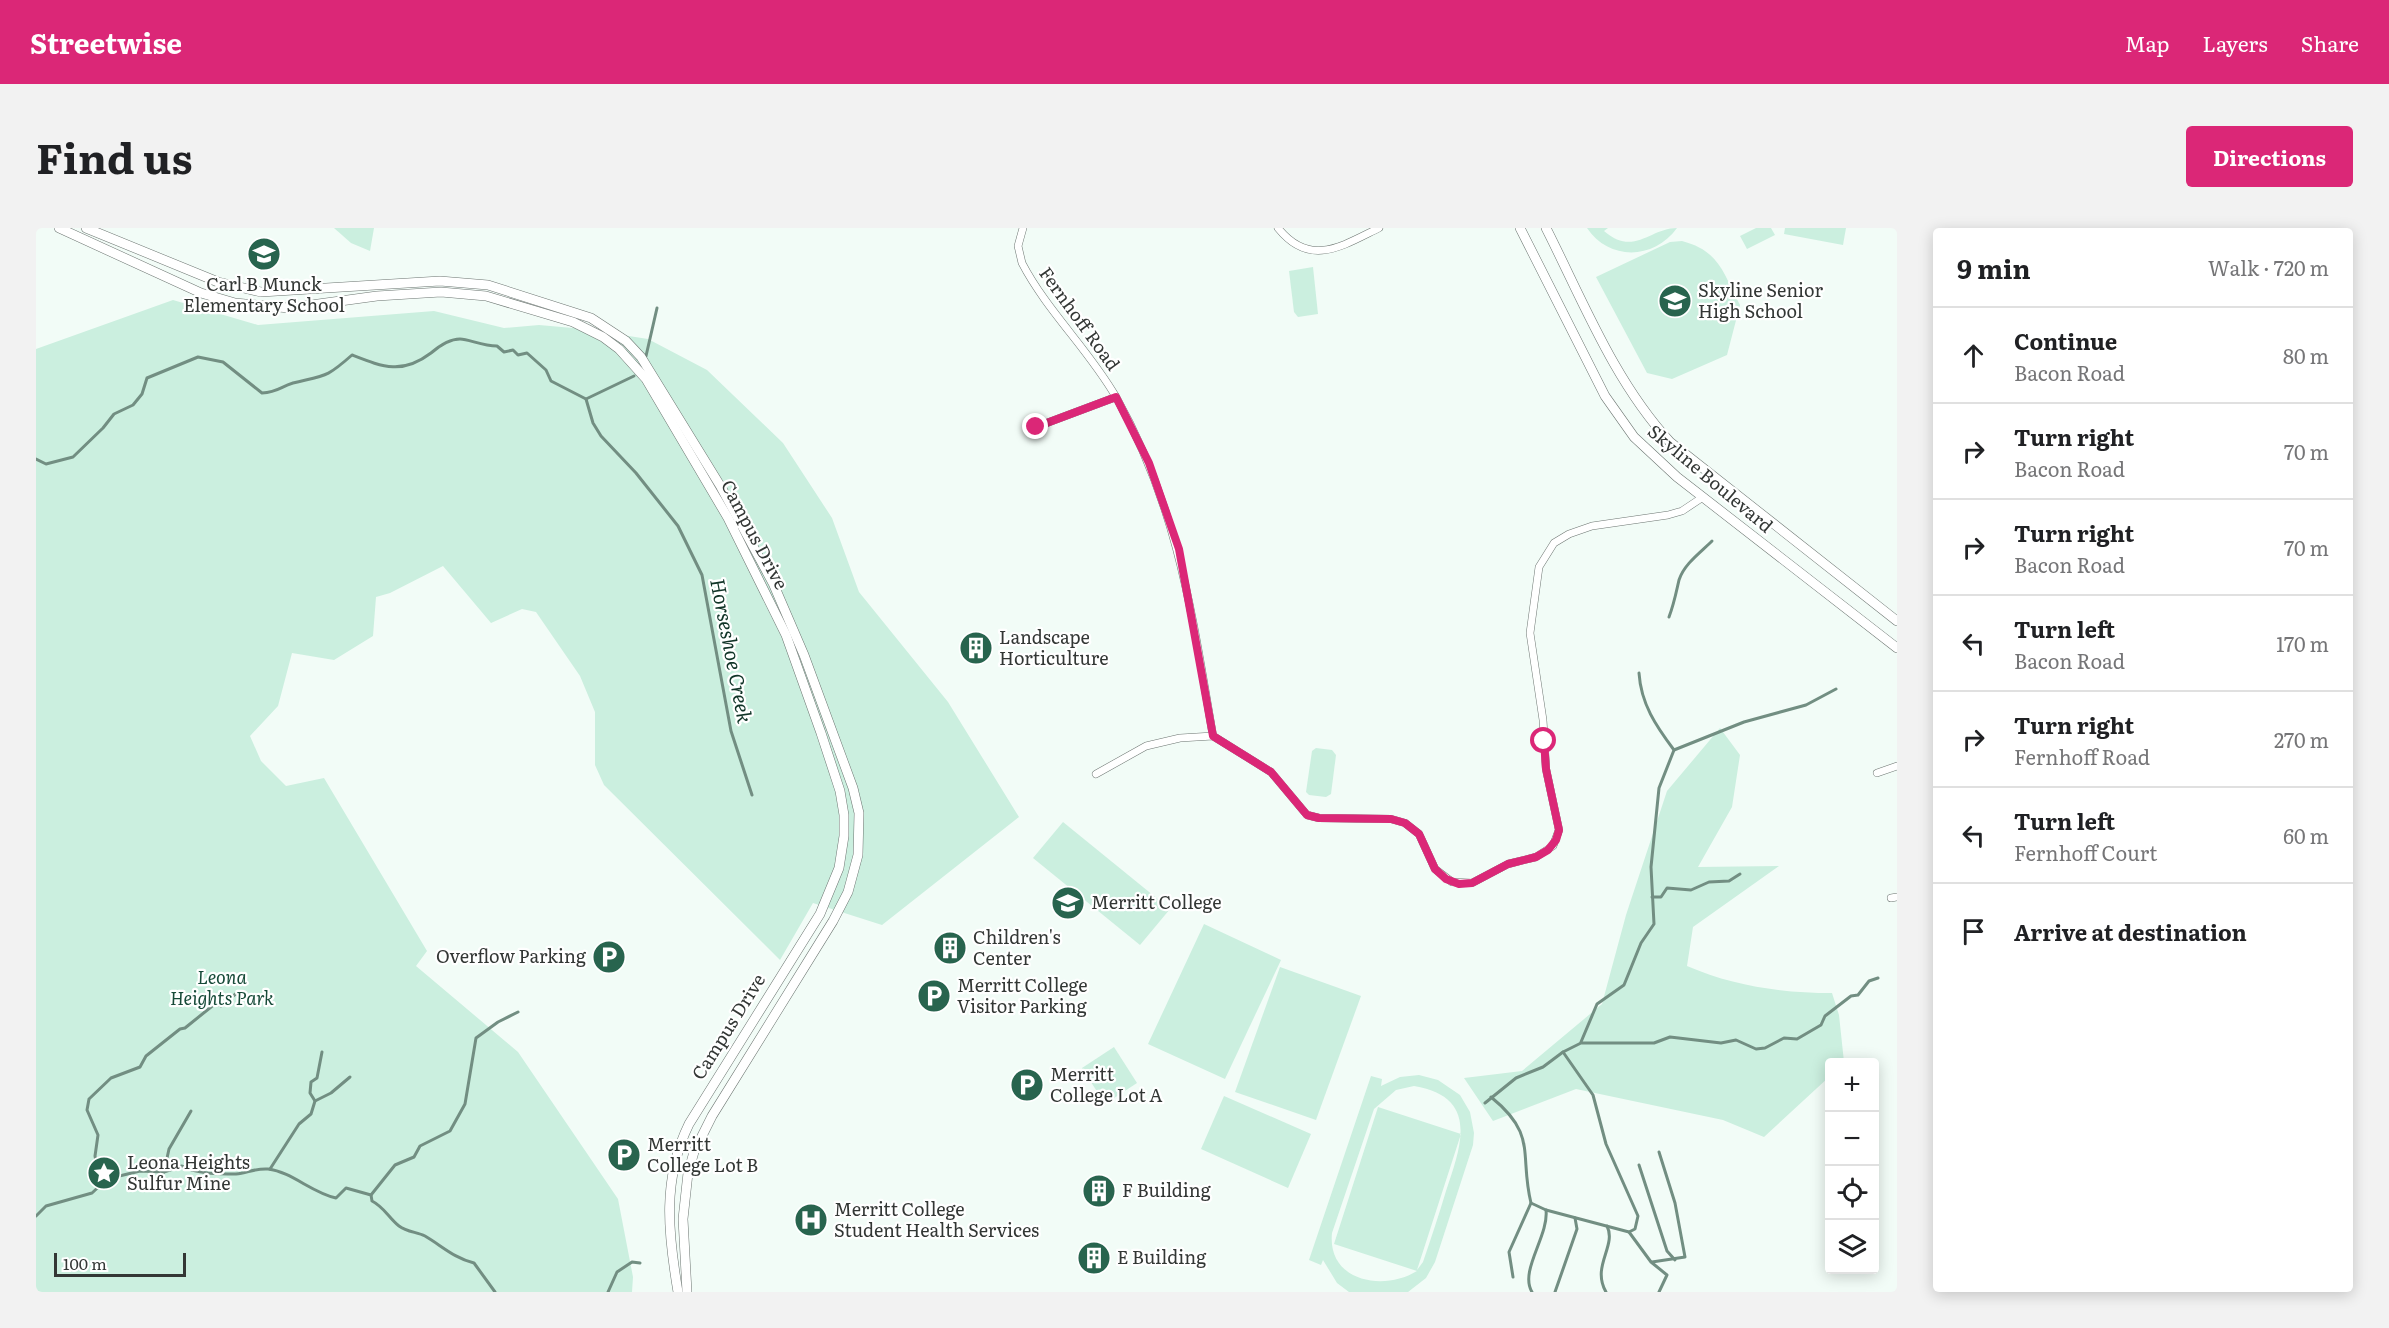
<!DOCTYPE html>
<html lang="en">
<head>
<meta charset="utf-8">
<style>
	body { margin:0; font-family:Literata,serif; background:#f2f2f2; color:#202124 }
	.controls { position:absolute; right:18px; bottom:18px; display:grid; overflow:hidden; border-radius:6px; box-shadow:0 3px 15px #0003 }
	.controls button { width:54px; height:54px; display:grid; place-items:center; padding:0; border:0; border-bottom:2px solid #e0e0e0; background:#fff; color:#202124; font:30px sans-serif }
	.scale { position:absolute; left:18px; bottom:15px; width:132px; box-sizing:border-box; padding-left:6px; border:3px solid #333735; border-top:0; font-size:16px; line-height:21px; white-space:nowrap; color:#333735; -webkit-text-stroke:4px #fff; paint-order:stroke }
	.stop { position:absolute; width:18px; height:18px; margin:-14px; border:4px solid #db2777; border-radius:50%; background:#fff }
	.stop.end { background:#db2777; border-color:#fff; box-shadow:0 2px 6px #0008 }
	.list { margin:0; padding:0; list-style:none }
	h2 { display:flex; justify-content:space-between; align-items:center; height:78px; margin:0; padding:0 24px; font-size:26px }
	h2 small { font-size:20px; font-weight:400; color:#757577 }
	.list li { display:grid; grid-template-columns:39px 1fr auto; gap:18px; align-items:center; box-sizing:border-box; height:96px; padding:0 24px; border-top:2px solid #e0e0e0 }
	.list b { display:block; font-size:22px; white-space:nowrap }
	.list p { margin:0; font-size:20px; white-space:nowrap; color:#757577 }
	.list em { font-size:20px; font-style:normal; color:#757577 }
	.icon { flex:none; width:33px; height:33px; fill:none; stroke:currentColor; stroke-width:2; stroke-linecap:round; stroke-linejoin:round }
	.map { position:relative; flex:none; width:1861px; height:1064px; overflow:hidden; border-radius:6px }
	header { display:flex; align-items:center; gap:36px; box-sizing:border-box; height:84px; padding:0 30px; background:#db2777; color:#fff }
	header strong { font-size:28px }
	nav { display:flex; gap:33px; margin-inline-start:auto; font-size:21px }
	.intro { display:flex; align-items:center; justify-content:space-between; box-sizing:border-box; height:144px; padding:0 36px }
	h1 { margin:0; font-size:42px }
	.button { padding:15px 27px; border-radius:6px; background:#db2777; color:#fff; font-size:21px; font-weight:700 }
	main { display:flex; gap:36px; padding:0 36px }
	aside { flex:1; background:#fff; border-radius:6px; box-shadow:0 3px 15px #0003 }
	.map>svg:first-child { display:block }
	.green { fill:#cbefdf; fill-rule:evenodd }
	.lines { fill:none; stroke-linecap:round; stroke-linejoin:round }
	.stream { stroke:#728e82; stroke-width:3 }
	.street-casing { stroke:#6c7571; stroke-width:8 }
	.secondary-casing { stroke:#6c7571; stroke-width:10 }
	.street { stroke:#fff; stroke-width:7 }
	.secondary { stroke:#fff; stroke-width:9 }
	.route { stroke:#db2777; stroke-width:8 }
	.labels { text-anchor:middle; stroke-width:4.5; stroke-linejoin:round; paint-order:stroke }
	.poi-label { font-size:18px; fill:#333735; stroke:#fff; text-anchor:start }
	.street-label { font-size:18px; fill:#333735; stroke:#fff }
	.park-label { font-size:18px; font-style:italic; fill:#164a38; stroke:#fff }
	.water-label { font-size:20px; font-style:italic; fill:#103427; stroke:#fff }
</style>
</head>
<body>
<header>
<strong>Streetwise</strong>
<nav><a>Map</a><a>Layers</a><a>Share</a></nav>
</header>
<div class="intro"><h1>Find us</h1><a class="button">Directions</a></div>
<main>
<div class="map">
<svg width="1861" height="1064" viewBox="0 0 1861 1064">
	<rect width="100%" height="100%" fill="#f2fcf7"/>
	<g class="green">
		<polygon points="298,0 338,0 334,23 315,15"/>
		<path d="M1551,0h21l-4,3c30,26 46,-3 73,-3 -23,32 -68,33 -90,0z"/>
		<polygon points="1720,0 1735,0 1739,7 1711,21 1704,8"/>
		<polygon points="1749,0 1810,0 1807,17 1748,6"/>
		<path d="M1646,13c38,10 41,32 58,64l-13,50 -55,24 -25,-6 -51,-96 74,-35z"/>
		<polygon points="1277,39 1282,86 1262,89 1258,84 1253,43"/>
		<polygon points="137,72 222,97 398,83 468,100 503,97 548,101 612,111 671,142 747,215 796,290 823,364 912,474 983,589 846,697 777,675 744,732 568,557 559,537 559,484 544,448 500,384 486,381 455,395 407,338 354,365 340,369 337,408 298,432 256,425 242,478 214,508 225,533 250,558 288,550 391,723 380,738 482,824 582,971 597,1049 596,1064 0,1064 0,121"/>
		<path d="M1684,500l20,27 -8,52 -34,60 81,-1 -86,61 -6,39c46,20 95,27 145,27l7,22 5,47h-14l-1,15 -65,60 -41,-17 -147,-31 -83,32 -29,-43 58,-7 80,-67 24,-89 41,-124z"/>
		<polygon points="1280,520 1296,522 1300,527 1295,566 1290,569 1273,567 1270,564 1276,523"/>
		<polygon points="1027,594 1134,681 1104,717 997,630"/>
		<polygon points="1168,696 1245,732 1189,851 1112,816"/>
		<polygon points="1244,739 1325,768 1280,892 1199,864"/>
		<polygon points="1078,819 1101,855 1069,876 1046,840"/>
		<path d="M1383,847l19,5 22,15 10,17 4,21 -1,12 -38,117 -9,16 -18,14h-59l-12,-9 -14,-23 -2,5 -12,-5 62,-184 11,3 -1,7 19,-9zM1378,858c66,11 47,60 32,105 -7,24 -15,47 -23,71l-6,8 44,-136 -83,-27 -44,137 83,27c-34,21 -90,10 -85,-38l42,-124 22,-19z"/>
		<polygon points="1188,868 1275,906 1252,960 1165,921"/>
	</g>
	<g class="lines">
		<g class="stream">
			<polyline points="610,128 621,80"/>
			<polyline points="550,171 598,148"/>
			<path d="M0,231l10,5 27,-7 30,-29 11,-14 19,-9 9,-11 5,-16 51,-21 25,5 39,31c16,-1 18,-6 31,-10 33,-8 33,-5 59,-28 31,12 50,20 79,-2 7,-6 19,-14 29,-14 9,0 22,7 37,7l7,6 9,-2 5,5 9,-2 19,17 5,11 35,18 7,24 8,13 35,37 42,53 24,49 29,156 21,64"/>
			<path d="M1633,389c5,-13 7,-24 10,-37 5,-16 22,-28 33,-39"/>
			<polyline points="1638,522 1708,494 1770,477 1800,461"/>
			<polyline points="1616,669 1625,669 1631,660 1655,662 1673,654 1693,653 1704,646"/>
			<path d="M1545,814l16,-38 27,-19 17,-42 13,-19 -3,-57 8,-79 15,-38c-18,-24 -33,-46 -35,-77"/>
			<polyline points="1527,824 1557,867 1570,916 1602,988 1599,1001 1593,1004"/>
			<path d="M1455,869c47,38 28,57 40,106l15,7 83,22 22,30 16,13 -8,17"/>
			<polyline points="279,873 295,865 314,849"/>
			<polyline points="1449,875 1480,850 1507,839 1527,824 1545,815 1618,815 1634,809 1685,815 1700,812 1720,821 1729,820 1748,810 1761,811 1785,797 1789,788 1815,768 1822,767 1833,753 1842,750"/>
			<polyline points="1603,937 1631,1023 1639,1032"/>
			<polyline points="234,941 263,896 275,886 279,873 274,865 275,854 281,850 286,824"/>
			<polyline points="128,944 133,921 155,883"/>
			<polyline points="64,955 59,928 62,907 51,882 53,871 75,850 104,839 110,828 144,801 149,800 180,775 185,778 202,764"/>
			<polyline points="335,967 359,937 378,929 384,918 414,903 429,876 440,810 462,794 482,784"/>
			<path d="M0,988l10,-10 46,-13 15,-14 33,-8 24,1 18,-6c14,8 37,8 54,8 11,-1 20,-6 32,-5 24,3 44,24 68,29l10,-10 25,7 1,6c12,6 17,17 27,25 8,6 18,6 26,10 17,10 29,22 49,27l21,29"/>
			<polyline points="1616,1034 1649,1029 1639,975 1623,924"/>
			<polyline points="1477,1049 1473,1024 1495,975"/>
			<polyline points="572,1064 581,1044 596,1034 604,1035"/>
			<path d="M1496,1064c-13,-21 17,-56 14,-82"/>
			<polyline points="1519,1064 1541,1001 1539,990"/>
			<path d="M1570,1064c-15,-26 11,-46 1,-66"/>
		</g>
		<defs>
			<g id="street">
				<path d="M987,0l-5,18 4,17c25,48 67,87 94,134 62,110 76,217 97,339"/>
				<path d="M1242,0c32,40 64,18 101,0"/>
				<polyline points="1000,199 1080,169"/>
				<polyline points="1841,545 1861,538"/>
				<polyline points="1060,546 1110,518 1144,510 1177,508 1235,544 1271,587 1283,590 1355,591 1369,595 1383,606 1399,641 1416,654 1436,655 1472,636 1500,629 1517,618 1523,602 1510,541 1507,492 1494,405 1503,339 1518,315 1533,306 1556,298 1632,287 1646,283 1667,269"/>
				<polyline points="1855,670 1861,669"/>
			</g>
			<g id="secondary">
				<path d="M23,0l142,65 34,10 54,5 88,-12 64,-4 45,4 87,26 30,15 16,12 27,30 82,139 58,117 35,98 19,58 4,24v21l-5,32 -19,46 -131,210c-27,55 -21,109 -11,168"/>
				<polyline points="50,0 182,54 225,64 404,53 452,57 555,90 590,113 605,129 685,259 737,355 768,427 817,560 823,585 822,627 812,664 797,693 676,888 658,924 652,945 647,991 651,1064"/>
				<polyline points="1484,0 1569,168 1598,209 1641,249 1861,420"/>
				<path d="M1510,0c37,73 68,153 124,214l227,179"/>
			</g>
		</defs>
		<use href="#street" class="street-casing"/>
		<use href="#secondary" class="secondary-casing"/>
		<use href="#street" class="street"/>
		<use href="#secondary" class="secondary"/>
	</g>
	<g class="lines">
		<polyline class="route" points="1000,199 1080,169 1113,235 1143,321 1177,508 1235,544 1271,587 1283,590 1355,591 1369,595 1383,606 1399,641 1410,651 1423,656 1436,655 1472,636 1500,629 1512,622 1520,612 1523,602 1510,541 1508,513"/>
	</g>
	<defs>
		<symbol id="school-disc" viewBox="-11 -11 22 22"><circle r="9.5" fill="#28644e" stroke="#fff"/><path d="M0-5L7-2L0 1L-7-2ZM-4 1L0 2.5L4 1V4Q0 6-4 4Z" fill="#fff"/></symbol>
		<symbol id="building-disc" viewBox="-11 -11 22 22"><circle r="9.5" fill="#28644e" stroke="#fff"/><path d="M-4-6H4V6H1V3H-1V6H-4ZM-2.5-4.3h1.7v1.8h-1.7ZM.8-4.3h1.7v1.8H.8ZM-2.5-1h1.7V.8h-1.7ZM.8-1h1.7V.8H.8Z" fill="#fff"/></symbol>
		<symbol id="university-disc" viewBox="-11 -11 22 22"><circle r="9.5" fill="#28644e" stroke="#fff"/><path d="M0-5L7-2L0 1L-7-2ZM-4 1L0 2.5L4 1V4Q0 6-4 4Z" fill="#fff"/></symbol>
		<symbol id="parking-disc" viewBox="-11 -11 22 22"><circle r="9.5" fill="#28644e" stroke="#fff"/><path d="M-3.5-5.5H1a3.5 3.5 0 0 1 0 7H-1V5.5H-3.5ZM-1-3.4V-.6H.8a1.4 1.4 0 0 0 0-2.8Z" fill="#fff"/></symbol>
		<symbol id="sight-disc" viewBox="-11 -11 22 22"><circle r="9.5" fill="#28644e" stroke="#fff"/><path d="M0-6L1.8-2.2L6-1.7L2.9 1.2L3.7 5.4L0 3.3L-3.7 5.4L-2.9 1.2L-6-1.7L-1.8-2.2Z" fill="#fff"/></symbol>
		<symbol id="hospital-disc" viewBox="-11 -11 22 22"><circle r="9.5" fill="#28644e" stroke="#fff"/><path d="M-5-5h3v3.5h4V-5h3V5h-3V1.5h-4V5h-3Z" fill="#fff"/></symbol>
	</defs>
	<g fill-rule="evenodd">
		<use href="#school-disc" x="209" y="7" width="38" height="38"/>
		<use href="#school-disc" x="1620" y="54" width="38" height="38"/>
		<use href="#building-disc" x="921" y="401" width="38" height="38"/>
		<use href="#university-disc" x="1013" y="656" width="38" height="38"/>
		<use href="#building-disc" x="895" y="701" width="38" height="38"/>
		<use href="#parking-disc" x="554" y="710" width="38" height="38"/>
		<use href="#parking-disc" x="879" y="749" width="38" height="38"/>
		<use href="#parking-disc" x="972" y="838" width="38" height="38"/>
		<use href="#parking-disc" x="569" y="908" width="38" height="38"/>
		<use href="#sight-disc" x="49" y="926" width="38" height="38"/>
		<use href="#building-disc" x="1044" y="944" width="38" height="38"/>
		<use href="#hospital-disc" x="756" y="973" width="38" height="38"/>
		<use href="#building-disc" x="1039" y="1011" width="38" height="38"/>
	</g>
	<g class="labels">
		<g class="poi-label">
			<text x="228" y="63" text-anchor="middle">Carl B Munck<tspan x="228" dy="21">Elementary School</tspan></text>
			<text x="1662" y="69">Skyline Senior<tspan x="1662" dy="21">High School</tspan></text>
			<text x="963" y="416">Landscape<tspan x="963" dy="21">Horticulture</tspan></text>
			<text x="1055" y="681">Merritt College</text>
			<text x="937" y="716">Children's<tspan x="937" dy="21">Center</tspan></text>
			<text x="550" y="735" text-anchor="end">Overflow Parking</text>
			<text x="921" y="764">Merritt College<tspan x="921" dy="21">Visitor Parking</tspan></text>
			<text x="1014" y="853">Merritt<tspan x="1014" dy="21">College Lot A</tspan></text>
			<text x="611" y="923">Merritt<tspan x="611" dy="21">College Lot B</tspan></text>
			<text x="91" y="941">Leona Heights<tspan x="91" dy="21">Sulfur Mine</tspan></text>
			<text x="1086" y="969">F Building</text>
			<text x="798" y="988">Merritt College<tspan x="798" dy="21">Student Health Services</tspan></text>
			<text x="1081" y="1036">E Building</text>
		</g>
		<g class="street-label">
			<text transform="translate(1043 91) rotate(54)" y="6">Fernhoff Road</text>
			<text transform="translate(1674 251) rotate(40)" y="6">Skyline Boulevard</text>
			<text transform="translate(718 307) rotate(62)" y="6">Campus Drive</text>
			<text transform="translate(693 799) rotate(-58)" y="6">Campus Drive</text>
		</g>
		<g class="park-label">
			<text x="186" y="756">Leona<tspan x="186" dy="21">Heights Park</tspan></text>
		</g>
		<g class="water-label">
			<text transform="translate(695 423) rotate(79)" y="7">Horseshoe Creek</text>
		</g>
	</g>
</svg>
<div class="controls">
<button>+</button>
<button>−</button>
<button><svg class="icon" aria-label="locate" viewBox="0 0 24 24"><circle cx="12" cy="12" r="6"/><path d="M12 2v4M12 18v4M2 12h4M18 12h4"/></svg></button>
<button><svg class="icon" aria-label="layers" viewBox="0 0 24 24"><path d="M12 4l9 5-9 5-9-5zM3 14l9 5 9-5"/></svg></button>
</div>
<div class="scale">100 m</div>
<div class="stop" style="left:1508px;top:513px"></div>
<div class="stop end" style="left:1000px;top:199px"></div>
</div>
<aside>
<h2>9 min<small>Walk · 720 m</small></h2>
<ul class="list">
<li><svg class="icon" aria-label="ahead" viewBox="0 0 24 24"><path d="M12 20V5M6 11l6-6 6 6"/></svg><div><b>Continue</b><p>Bacon Road</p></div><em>80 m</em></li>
<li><svg class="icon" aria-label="right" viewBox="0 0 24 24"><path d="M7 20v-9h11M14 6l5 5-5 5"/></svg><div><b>Turn right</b><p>Bacon Road</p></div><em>70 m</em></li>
<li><svg class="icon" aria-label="right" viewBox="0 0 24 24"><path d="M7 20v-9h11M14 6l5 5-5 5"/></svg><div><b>Turn right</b><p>Bacon Road</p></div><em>70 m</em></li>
<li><svg class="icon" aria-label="left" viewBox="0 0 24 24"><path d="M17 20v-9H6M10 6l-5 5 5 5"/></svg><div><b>Turn left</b><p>Bacon Road</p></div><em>170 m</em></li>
<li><svg class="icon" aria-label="right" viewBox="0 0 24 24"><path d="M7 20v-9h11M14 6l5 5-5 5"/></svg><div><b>Turn right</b><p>Fernhoff Road</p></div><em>270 m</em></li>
<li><svg class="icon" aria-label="left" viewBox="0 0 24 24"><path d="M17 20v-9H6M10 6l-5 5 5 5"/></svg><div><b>Turn left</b><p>Fernhoff Court</p></div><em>60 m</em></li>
<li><svg class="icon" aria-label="arrive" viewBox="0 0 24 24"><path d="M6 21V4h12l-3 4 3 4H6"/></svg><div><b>Arrive at destination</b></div></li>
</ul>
</aside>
</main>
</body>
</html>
